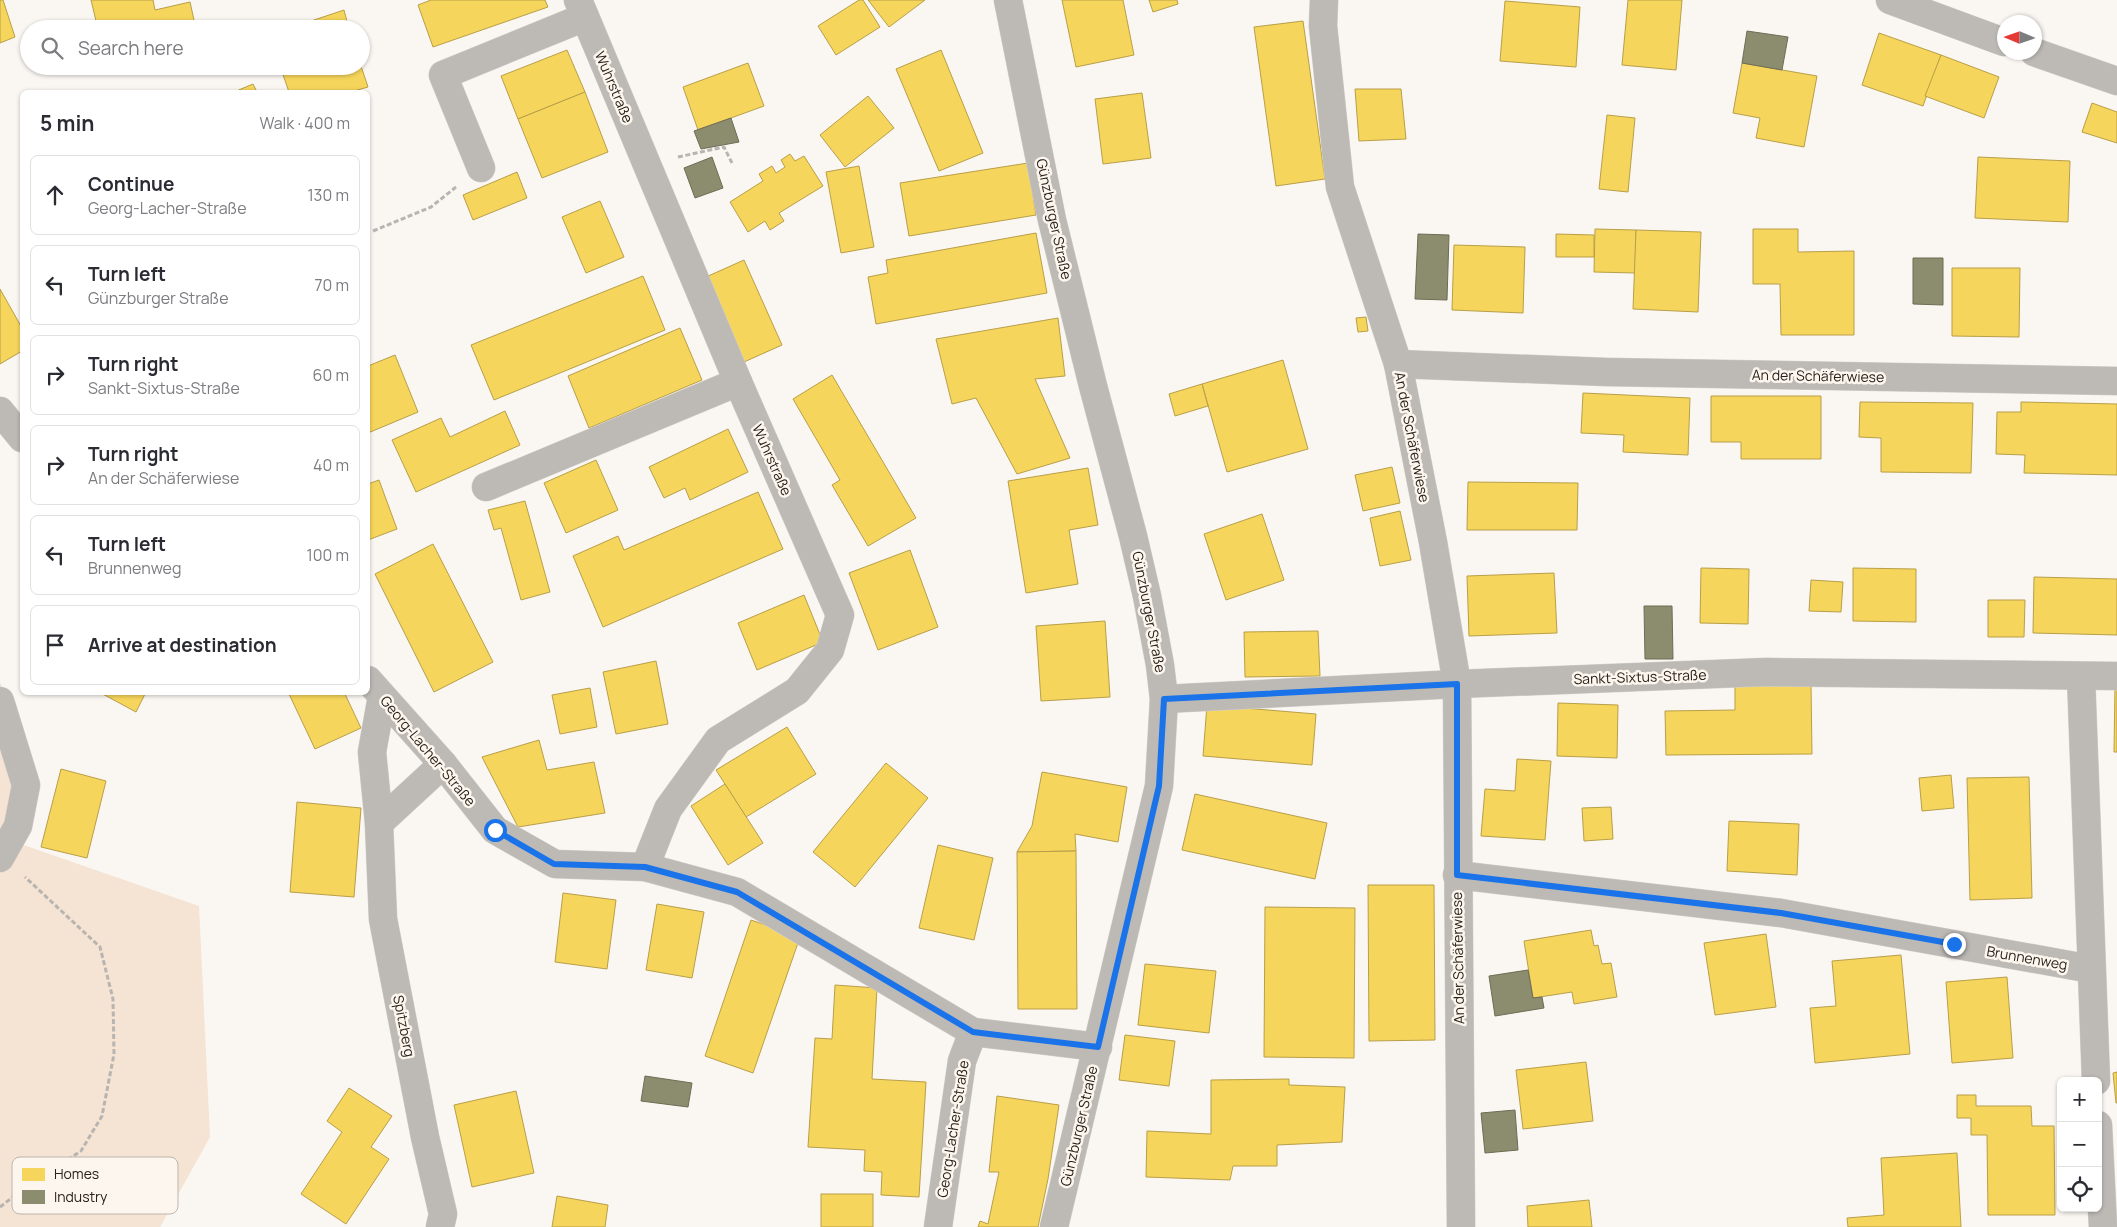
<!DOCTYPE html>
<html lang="en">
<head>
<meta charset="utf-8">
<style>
	body { margin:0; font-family:Manrope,sans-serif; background:#f2f2f3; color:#2b2b33 }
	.controls { position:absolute; right:15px; bottom:15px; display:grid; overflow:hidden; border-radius:8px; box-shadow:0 1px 4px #0004 }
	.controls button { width:45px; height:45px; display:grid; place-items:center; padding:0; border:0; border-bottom:1px solid #e1e1e2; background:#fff; color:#2b2b33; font:25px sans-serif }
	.compass { position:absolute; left:1997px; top:15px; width:45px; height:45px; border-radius:50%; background:#fff; box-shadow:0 1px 4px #0004; rotate:272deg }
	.stop { position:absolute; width:15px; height:15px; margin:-11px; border:4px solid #1a73e8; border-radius:50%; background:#fff }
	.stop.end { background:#1a73e8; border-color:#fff; box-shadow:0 1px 5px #0008 }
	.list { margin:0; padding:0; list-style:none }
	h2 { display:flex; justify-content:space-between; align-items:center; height:65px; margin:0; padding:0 20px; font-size:21px }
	h2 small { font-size:16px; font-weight:400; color:#7c7c81 }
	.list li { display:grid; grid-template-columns:32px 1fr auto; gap:15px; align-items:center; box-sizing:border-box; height:80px; margin:0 10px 10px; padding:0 10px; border:1px solid #e1e1e2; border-radius:8px }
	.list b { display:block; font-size:19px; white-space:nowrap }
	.list p { margin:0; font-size:16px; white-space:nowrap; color:#7c7c81 }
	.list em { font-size:16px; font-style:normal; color:#7c7c81 }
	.icon { flex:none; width:28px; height:28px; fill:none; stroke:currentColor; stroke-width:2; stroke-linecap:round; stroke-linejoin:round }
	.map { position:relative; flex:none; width:2117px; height:1227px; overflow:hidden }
	.search { position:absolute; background:#fff; box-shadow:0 1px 4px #0004; left:20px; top:20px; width:350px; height:55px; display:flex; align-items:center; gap:12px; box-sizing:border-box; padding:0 18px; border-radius:28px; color:#7c7c81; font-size:19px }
	.panel { position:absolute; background:#fff; box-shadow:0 1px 4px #0004; left:20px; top:90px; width:350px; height:605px; border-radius:8px }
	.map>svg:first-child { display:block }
	.green { fill:#f5e4d3 }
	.homes { fill:#f6d55c; stroke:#b89f48 }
	.industry { fill:#8c8c6e; stroke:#6e6c55 }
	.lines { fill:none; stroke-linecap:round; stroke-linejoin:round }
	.minor-casing { stroke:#d3d0cc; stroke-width:29 }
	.path { stroke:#b8b5b1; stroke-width:3; stroke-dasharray:5 2.5; stroke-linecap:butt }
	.minor { stroke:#bdbab6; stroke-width:28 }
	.route { stroke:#1a73e8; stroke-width:6 }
	.labels { text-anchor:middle; stroke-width:5; stroke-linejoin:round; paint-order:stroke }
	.street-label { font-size:14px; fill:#28211a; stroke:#fdf6ee }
	.key { fill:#fdf6ee; stroke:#bdb6ae; stroke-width:1 }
	.key-label { font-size:14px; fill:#28211a }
</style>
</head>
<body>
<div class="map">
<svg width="2117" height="1227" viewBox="0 0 2117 1227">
	<rect width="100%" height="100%" fill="#faf6f2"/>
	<polygon class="green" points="0,682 33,773 15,842 199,906 210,1137 160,1227 0,1227"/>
	<g class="homes">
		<polygon points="0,0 3,0 15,37 0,43"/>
		<polygon points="91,0 153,0 155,10 190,2 196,29 154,29 153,24 129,29 98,29"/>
		<polygon points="431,0 545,0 548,7 433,47 418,5"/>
		<polygon points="859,0 863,0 880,27 836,55 818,26"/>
		<polygon points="868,0 925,0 889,27"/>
		<polygon points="1062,0 1123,0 1134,55 1076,67"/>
		<polygon points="1149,0 1177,0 1178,4 1153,12"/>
		<polygon points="1628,0 1682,0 1676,70 1622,65"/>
		<polygon points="1505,1 1580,7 1576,67 1500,61"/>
		<polygon points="344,10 349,29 287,29"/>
		<polygon points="1303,21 1325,179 1276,186 1254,27"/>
		<polygon points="1879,33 1941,55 1923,106 1862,85"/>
		<polygon points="567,50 585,92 518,119 501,76"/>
		<polygon points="941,50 983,153 939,171 896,69"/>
		<polygon points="1941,55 1999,77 1984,118 1925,96"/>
		<polygon points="748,63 764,106 698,130 683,87"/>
		<polygon points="1742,63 1817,76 1804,147 1756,138 1760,118 1733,113"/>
		<polygon points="280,66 361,66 368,87 351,92 289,92"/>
		<polygon points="253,84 257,92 234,92"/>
		<polygon points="1355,89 1401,89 1406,139 1359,141"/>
		<polygon points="585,92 608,152 542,178 518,119"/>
		<polygon points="1142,93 1151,158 1103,164 1095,99"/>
		<polygon points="868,96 894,128 845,167 820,135"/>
		<polygon points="2092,103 2117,112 2117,143 2082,132"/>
		<polygon points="1607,115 1635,118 1628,192 1599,189"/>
		<polygon points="790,154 795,161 804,156 823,186 779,213 784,221 770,230 765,221 748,232 730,202 763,181 759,174 772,166 776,173 785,167 781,160"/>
		<polygon points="1978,157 2070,161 2068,222 1975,218"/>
		<polygon points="1028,163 1036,215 909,236 900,183"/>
		<polygon points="859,166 874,247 841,253 826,172"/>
		<polygon points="517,172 527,198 473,220 463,195"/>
		<polygon points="600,201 624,257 586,273 562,217"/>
		<polygon points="1595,229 1636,230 1635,273 1594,272"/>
		<polygon points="1753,229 1798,229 1798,252 1854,251 1854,335 1781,335 1780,284 1753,284"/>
		<polygon points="1636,230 1701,232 1698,312 1633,309"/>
		<polygon points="1036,233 1047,293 876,324 868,277 888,273 886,260"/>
		<polygon points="1556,234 1594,235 1594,257 1556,257"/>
		<polygon points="1454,245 1525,247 1523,313 1452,310"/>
		<polygon points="744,260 782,345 744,362 706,277"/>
		<polygon points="1952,268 2020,268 2019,337 1952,336"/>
		<polygon points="643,276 665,330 494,400 471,345"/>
		<polygon points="0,289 22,328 22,351 0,364"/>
		<polygon points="1366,317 1368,331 1358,332 1356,318"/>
		<polygon points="1058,318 1065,376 1035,379 1070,458 1017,474 976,398 952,404 936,339"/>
		<polygon points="680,328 702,380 589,428 568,376"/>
		<polygon points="395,355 418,412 368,433 368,366"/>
		<polygon points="1283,360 1308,449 1227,472 1202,384"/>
		<polygon points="832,375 916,518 868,546 832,485 840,480 793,399"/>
		<polygon points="1202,384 1208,406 1175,416 1169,394"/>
		<polygon points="1583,393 1690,398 1688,455 1623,452 1624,435 1581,433"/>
		<polygon points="1711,396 1821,396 1821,459 1741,459 1741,442 1711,442"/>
		<polygon points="1860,402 1973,403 1971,473 1881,472 1881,438 1859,437"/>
		<polygon points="2021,402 2117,404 2117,475 2024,473 2025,455 1996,454 1997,412 2021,412"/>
		<polygon points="505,411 520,445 416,492 392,440 441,418 450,437"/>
		<polygon points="728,429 748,472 690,500 685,488 664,498 649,467"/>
		<polygon points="596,460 618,510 566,533 544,483"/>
		<polygon points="1392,467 1400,503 1363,511 1355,475"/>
		<polygon points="1088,468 1098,525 1069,530 1078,584 1026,593 1008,481"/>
		<polygon points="379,480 397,529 368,540 368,484"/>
		<polygon points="1468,482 1578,483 1577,530 1467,530"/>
		<polygon points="758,492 783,549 603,627 573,556 618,536 624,550"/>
		<polygon points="525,501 550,592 521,600 501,528 494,530 488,510"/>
		<polygon points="1400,511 1411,560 1380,566 1370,518"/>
		<polygon points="1262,514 1284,580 1226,600 1204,534"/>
		<polygon points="433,544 493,662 434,692 375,574"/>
		<polygon points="910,550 938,627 878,650 849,573"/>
		<polygon points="1701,568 1749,569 1748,624 1700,623"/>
		<polygon points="1853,568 1916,569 1916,622 1853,621"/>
		<polygon points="1554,573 1557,633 1469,636 1467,576"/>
		<polygon points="2034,577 2117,579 2117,635 2033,633"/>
		<polygon points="1811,580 1843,582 1841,612 1809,611"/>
		<polygon points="804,595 823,642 757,670 738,623"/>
		<polygon points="1988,600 2025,600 2024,637 1988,637"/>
		<polygon points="1105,621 1110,697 1041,701 1036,626"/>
		<polygon points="1318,631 1320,676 1245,677 1244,632"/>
		<polygon points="656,661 668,724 616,734 603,672"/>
		<polygon points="1811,685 1812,754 1666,755 1665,711 1735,710 1735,686"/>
		<polygon points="2115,686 2117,686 2117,752 2114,752"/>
		<polygon points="590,688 597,727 560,734 552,695"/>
		<polygon points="99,692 146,692 136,712"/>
		<polygon points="292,692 344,692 361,728 315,749 289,694"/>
		<polygon points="1558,703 1618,705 1617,758 1557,756"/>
		<polygon points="1207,705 1316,714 1312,765 1203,756"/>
		<polygon points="787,727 816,774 746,817 716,770"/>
		<polygon points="539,740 547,770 594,762 605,813 518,827 482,757"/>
		<polygon points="1517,759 1551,761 1545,840 1481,836 1485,789 1515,791"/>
		<polygon points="886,763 928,798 855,887 813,852"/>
		<polygon points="61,769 106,781 87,858 41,847"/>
		<polygon points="1042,772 1127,787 1118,842 1075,834 1076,851 1017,852 1032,826"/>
		<polygon points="1951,775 1954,808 1922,811 1919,778"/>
		<polygon points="2029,777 2032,898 1970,900 1967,778"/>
		<polygon points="725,784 763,843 728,865 691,806"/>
		<polygon points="1195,794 1327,823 1315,879 1182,850"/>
		<polygon points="297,802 361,808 354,897 290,892"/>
		<polygon points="1611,807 1613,839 1584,841 1582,808"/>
		<polygon points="1729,821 1799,824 1797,875 1727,871"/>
		<polygon points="938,845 993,858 974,940 919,928"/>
		<polygon points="1076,851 1077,1009 1018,1009 1017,852"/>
		<polygon points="1368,885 1434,885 1435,1040 1369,1041"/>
		<polygon points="563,893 616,900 607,969 555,962"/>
		<polygon points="657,904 704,912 692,978 646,970"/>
		<polygon points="1265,907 1355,908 1354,1058 1264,1057"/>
		<polygon points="751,920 800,937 753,1073 705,1056"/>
		<polygon points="1591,930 1594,946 1598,945 1602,964 1611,963 1617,997 1574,1004 1572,992 1533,998 1524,941"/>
		<polygon points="1766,934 1776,1007 1715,1015 1704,943"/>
		<polygon points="1901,955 1910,1054 1815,1063 1810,1008 1836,1006 1832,961"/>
		<polygon points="1145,964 1216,971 1209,1033 1138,1025"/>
		<polygon points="2007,977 2013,1058 1952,1063 1946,982"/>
		<polygon points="835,985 877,988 872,1079 926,1082 919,1197 881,1195 882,1172 864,1171 865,1150 808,1147 815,1038 832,1039"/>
		<polygon points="1125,1035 1175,1041 1169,1086 1119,1080"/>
		<polygon points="1586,1062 1593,1121 1523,1129 1516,1070"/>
		<polygon points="2117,1072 2117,1103 2116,1103 2113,1073"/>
		<polygon points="1289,1079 1289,1085 1345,1087 1342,1142 1277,1145 1277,1166 1233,1166 1230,1180 1146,1177 1147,1131 1211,1134 1211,1080"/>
		<polygon points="349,1088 392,1116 371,1147 389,1159 346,1224 301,1194 342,1132 327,1121"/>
		<polygon points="516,1091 534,1173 472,1187 454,1105"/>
		<polygon points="1957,1095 1976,1095 1976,1106 2031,1106 2032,1126 2054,1126 2055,1215 1988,1215 1987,1135 1971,1135 1971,1118 1957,1118"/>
		<polygon points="997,1096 1059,1105 1048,1179 1038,1227 978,1227 980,1221 988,1224 999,1172 989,1172"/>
		<polygon points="1957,1153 1961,1227 1848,1227 1847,1218 1884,1215 1881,1158"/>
		<rect x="821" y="1194" width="52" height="33"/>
		<polygon points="557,1196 608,1205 605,1227 552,1227"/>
		<polygon points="1589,1200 1592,1227 1528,1227 1527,1206"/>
	</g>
	<g class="industry">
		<polygon points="1747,31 1788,37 1782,70 1742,63"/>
		<polygon points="731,118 739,142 701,149 694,131"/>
		<polygon points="712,157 723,188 695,198 684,168"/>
		<polygon points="1418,234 1449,235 1447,300 1415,299"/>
		<polygon points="1913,258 1943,258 1943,305 1913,304"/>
		<polygon points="1644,606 1672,606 1673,659 1645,659"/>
		<polygon points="1528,970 1533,998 1542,997 1544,1008 1495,1016 1489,976"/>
		<polygon points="645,1076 692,1083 688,1107 641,1101"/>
		<polygon points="1515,1110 1518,1150 1485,1153 1481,1113"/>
	</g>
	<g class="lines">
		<defs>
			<g id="minor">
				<polyline points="578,0 738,382 840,615 830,650 797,691 718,740 668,809 645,867"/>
				<polyline points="1008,0 1052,220 1093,386 1133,536 1147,596 1160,665 1164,699 1159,786 1054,1227"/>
				<polyline points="1324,0 1323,26 1340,187 1398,364"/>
				<polyline points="1890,0 2004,42"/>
				<polyline points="2034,52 2117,81"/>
				<polyline points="481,168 443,75 585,17"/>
				<polyline points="0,411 22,438"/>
				<polyline points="486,487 738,382"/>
				<polyline points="2081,676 2096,1081"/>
				<polyline points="368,680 443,764 495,830 555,864 645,867 737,892 973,1032 1098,1047"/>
				<polyline points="382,696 372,752 379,823 383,919 425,1137 443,1214 440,1227"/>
				<polyline points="1164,699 1457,684 1766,672 2117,676"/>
				<polyline points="0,701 26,785 18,826 0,858"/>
				<polyline points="379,823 443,764"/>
				<polyline points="1457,875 1781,913 2091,969"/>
				<polyline points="2098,1125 2103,1227"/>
				<polyline points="938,1227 962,1061 973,1032"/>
				<polyline points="1461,1227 1457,684 1433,542 1398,364 1606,372 2117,381"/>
			</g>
		</defs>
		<use href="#minor" class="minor-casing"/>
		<g class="path">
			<polyline points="678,157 724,147 732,163"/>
			<polyline points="373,231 431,207 456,187"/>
			<polyline points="0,1207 31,1183 81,1151 102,1116 114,1054 113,999 100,947 25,877"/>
		</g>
		<use href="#minor" class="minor"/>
	</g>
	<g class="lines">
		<polyline class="route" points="495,830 554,864 645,867 737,892 973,1032 1098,1047 1159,786 1164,699 1457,684 1457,875 1781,913 1954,944"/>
	</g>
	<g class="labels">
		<g class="street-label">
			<text transform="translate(614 87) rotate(67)" y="5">Wuhrstraße</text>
			<text transform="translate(1054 219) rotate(78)" y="5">Günzburger Straße</text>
			<text transform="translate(1818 376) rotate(1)" y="5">An der Schäferwiese</text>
			<text transform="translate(1412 437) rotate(79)" y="5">An der Schäferwiese</text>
			<text transform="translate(772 460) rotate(66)" y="5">Wuhrstraße</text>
			<text transform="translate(1149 612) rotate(79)" y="5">Günzburger Straße</text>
			<text transform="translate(1640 677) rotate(-2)" y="5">Sankt-Sixtus-Straße</text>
			<text transform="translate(428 751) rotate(50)" y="5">Georg-Lacher-Straße</text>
			<text transform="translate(1458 958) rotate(-91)" y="5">An der Schäferwiese</text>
			<text transform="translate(2027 958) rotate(10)" y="5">Brunnenweg</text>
			<text transform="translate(404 1026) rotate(79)" y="5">Spitzberg</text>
			<text transform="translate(1079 1126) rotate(-77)" y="5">Günzburger Straße</text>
			<text transform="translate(953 1129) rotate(-81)" y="5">Georg-Lacher-Straße</text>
		</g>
	</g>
	<rect x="12" y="1157" width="166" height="57" rx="8" class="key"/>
	<rect x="22" y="1168" width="23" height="13" fill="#f6d55c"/>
	<rect x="22" y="1190" width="23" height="14" fill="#8c8c6e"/>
	<g class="key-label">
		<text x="54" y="1179">Homes</text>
		<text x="54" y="1202">Industry</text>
	</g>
</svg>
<div class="controls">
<button>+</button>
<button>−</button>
<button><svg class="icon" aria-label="locate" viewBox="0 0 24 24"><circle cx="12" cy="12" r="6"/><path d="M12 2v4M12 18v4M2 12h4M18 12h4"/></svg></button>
</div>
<svg class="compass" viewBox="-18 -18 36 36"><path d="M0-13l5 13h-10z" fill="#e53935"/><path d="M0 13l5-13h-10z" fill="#7c7c81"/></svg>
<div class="stop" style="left:495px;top:830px"></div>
<div class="stop end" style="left:1954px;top:944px"></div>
<div class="search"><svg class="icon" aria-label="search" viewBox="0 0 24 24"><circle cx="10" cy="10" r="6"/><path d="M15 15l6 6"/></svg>Search here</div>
<section class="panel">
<h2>5 min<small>Walk · 400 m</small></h2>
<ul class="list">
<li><svg class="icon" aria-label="ahead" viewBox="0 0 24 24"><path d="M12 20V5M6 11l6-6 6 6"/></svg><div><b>Continue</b><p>Georg-Lacher-Straße</p></div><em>130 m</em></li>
<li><svg class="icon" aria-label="left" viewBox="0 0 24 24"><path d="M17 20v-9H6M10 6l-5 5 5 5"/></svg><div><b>Turn left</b><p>Günzburger Straße</p></div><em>70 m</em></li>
<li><svg class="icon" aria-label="right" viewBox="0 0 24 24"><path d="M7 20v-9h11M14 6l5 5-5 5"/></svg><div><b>Turn right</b><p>Sankt-Sixtus-Straße</p></div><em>60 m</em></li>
<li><svg class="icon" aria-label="right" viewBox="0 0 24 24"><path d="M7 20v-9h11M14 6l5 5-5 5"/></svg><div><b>Turn right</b><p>An der Schäferwiese</p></div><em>40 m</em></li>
<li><svg class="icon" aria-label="left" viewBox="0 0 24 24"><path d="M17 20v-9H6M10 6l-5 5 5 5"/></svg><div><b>Turn left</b><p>Brunnenweg</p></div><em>100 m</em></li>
<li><svg class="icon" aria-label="arrive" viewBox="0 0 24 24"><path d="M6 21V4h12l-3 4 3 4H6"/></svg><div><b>Arrive at destination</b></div></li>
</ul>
</section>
</div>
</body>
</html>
